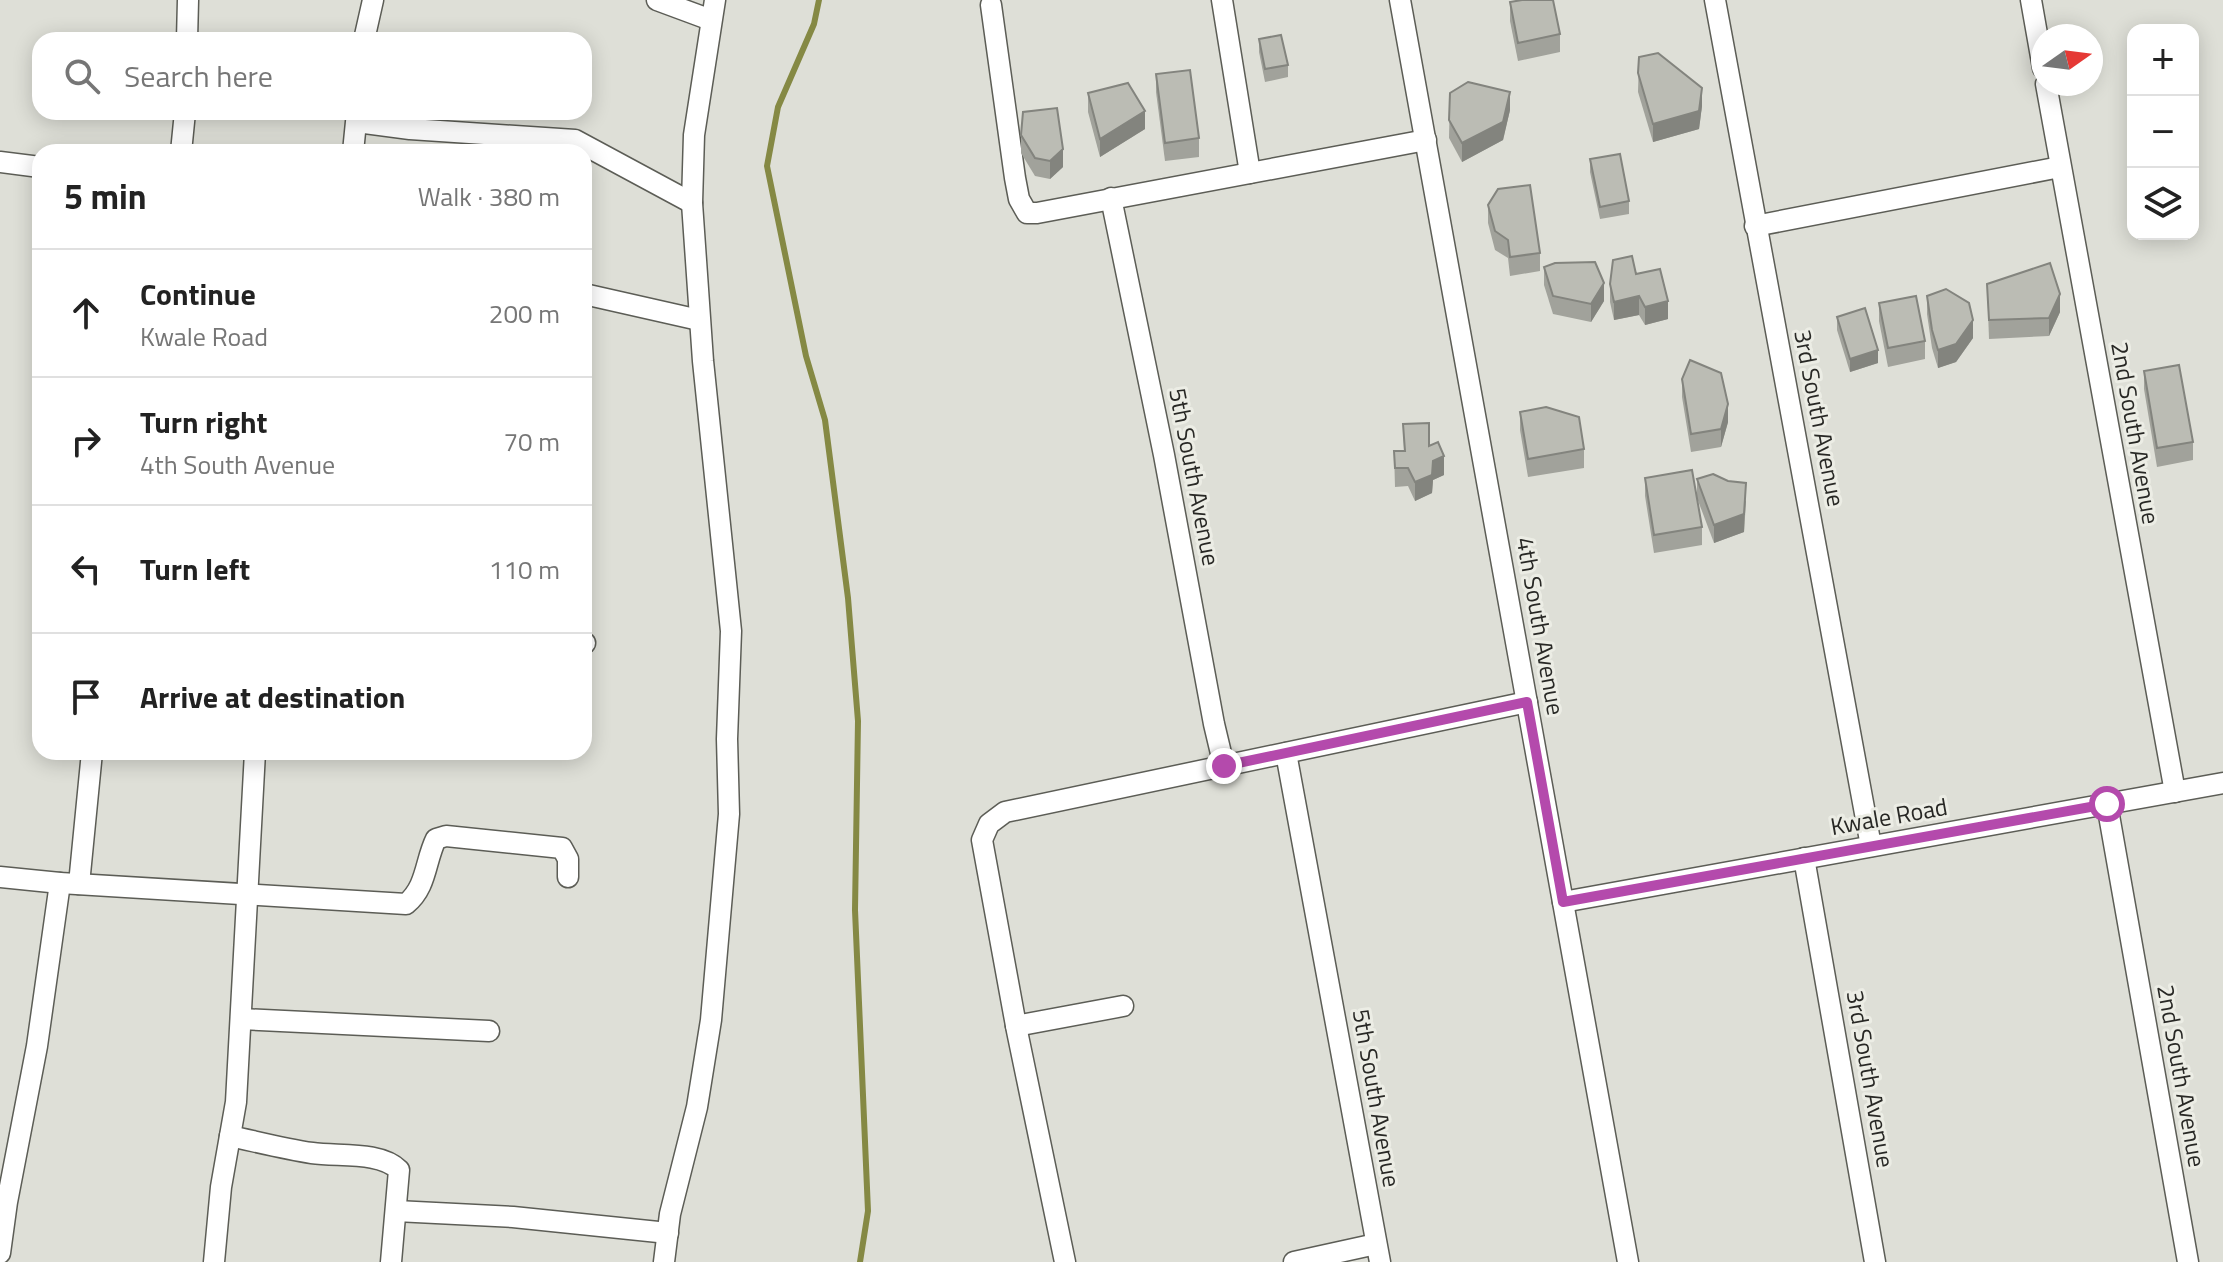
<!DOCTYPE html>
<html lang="en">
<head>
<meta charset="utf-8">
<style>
	body { margin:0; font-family:"Titillium Web",sans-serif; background:#f6f6f6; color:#222 }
	.controls { position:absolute; right:24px; top:24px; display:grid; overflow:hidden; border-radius:16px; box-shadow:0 4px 20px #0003 }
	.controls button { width:72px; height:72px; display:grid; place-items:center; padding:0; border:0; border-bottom:2px solid #e0e0e0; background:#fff; color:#222; font:40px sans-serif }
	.compass { position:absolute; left:2031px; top:24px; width:72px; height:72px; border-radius:50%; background:#fff; box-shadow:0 4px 20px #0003; rotate:76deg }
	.stop { position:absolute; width:24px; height:24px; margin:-18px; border:6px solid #b44aac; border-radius:50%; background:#fff }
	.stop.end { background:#b44aac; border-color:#fff; box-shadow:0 2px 8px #0008 }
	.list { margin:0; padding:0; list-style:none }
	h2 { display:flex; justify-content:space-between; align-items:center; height:104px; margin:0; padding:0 32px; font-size:34px }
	h2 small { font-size:26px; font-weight:400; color:#767676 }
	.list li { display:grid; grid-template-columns:52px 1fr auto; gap:24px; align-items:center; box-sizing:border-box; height:128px; padding:0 32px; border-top:2px solid #e0e0e0 }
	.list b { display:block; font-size:30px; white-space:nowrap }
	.list p { margin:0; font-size:26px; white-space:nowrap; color:#767676 }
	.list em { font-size:26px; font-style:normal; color:#767676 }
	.icon { flex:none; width:44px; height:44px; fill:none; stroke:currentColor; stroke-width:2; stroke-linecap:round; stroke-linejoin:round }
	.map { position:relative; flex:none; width:2223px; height:1262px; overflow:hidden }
	.search { position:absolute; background:#fff; box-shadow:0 4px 20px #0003; left:32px; top:32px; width:560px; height:88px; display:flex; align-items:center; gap:20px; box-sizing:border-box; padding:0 28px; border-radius:24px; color:#767676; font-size:30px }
	.panel { position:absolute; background:#fff; box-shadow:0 4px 20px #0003; left:32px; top:144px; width:560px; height:616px; border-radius:24px }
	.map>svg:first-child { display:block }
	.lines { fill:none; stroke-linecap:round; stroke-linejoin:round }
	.stream { stroke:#858944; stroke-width:6 }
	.minor-casing { stroke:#5c5d56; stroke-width:23 }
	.minor { stroke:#fff; stroke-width:20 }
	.wall { fill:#a1a29b }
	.shaded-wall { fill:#83847e }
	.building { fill:#bbbcb4; stroke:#83847e; stroke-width:2 }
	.route { stroke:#b44aac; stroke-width:10 }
	.labels { text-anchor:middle; stroke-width:6; stroke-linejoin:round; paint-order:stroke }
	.street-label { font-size:24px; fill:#282825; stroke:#ecede5 }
</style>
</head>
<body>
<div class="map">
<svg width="2223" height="1262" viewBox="0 0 2223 1262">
	<rect width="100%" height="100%" fill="#dedfd7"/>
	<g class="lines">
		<polyline class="stream" points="819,0 814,24 778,107 767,166 806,356 825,420 848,598 858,721 855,910 868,1211 860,1262"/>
		<defs>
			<g id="minor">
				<polyline points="657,0 711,20"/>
				<polyline points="1222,0 1250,173"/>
				<polyline points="1400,0 1628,1262"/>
				<polyline points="1715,0 1871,846"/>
				<polyline points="2031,0 2043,68"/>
				<polyline points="991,5 1015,178 1019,199 1027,213 1037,213 1426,140"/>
				<polyline points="187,40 188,0"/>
				<polyline points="364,40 373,0"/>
				<polyline points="2046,84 2175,792"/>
				<polyline points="357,122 410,129 575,140 692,203"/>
				<polyline points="181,152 185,112"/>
				<polyline points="353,152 357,112"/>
				<polyline points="0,162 40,167"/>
				<polyline points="1111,198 1164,455 1214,724 1224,766"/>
				<polyline points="1755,226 2060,167"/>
				<polyline points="584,294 699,320"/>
				<polyline points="584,643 585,643"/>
				<polyline points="1286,753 1380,1262"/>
				<polyline points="2107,804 2188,1262"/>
				<polyline points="1804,858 1875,1262"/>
				<path d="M0,877l60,6 346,21c21,-17 19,-43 30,-65l10,-3 116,12 6,11v18"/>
				<polyline points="79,884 92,752"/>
				<polyline points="1563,902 2223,783"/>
				<polyline points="241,1019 489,1031"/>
				<polyline points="1016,1026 1123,1006"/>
				<path d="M230,1136c28,6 55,13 82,17 26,4 68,-2 87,17l-8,92"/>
				<polyline points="396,1211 513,1217 668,1233"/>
				<polyline points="0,1253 7,1202 37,1046 60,883"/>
				<polyline points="214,1262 221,1187 236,1102 255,752"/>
				<polyline points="664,1262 670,1214 697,1107 711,1020 729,814 727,739 731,631 703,361 692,203 694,135 715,0"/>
				<polyline points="1065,1262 1017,1031 982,840 989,824 1005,812 1527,702"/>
				<polyline points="1294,1262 1376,1244"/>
			</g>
		</defs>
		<use href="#minor" class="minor-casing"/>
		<use href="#minor" class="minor"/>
	</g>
	<g class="wall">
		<polygon points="1510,2 1560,34 1560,52 1518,61 1510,21"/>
		<polygon points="1259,39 1288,65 1288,77 1265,82 1259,52"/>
		<polygon points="1639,57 1702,106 1699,129 1653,142 1638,92"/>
		<polygon points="1156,74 1199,138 1199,157 1165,161 1156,92"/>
		<polygon points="1088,93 1145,129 1100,157 1088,112"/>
		<polygon points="1450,93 1510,110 1503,140 1462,162 1449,138"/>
		<polygon points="1021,135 1063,167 1050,179 1035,176 1021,153"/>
		<polygon points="1590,159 1629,201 1629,214 1600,219 1590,172"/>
		<polygon points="1488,205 1540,253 1540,271 1510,276 1508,258 1495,250 1488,223"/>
		<polygon points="1544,267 1604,301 1591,322 1553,314 1544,285"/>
		<polygon points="1636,274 1668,319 1645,325 1639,315 1614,320 1610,302 1610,284"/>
		<polygon points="1987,284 2060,312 2049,336 1989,339"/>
		<polygon points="1927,296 1973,338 1956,362 1938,368 1932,348 1927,314"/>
		<polygon points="1879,303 1925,341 1925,359 1888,367 1879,321"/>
		<polygon points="1837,317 1878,363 1850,372 1837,330"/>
		<polygon points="2144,371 2193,442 2193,460 2157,467 2144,389"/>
		<polygon points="1682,379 1728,422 1721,447 1691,452 1682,397"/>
		<polygon points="1520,412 1584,449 1584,468 1528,477 1520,430"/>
		<polygon points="1403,424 1429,446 1444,475 1433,480 1432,493 1415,501 1408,486 1395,487 1394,451 1404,451"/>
		<polygon points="1645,478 1702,527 1702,545 1654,553 1645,496"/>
		<polygon points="1697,479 1746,501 1744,532 1714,543 1697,498"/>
	</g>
	<g class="shaded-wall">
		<polygon points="1702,88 1702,106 1699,129 1653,142 1653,124"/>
		<polygon points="1510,92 1510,110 1503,140 1462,162 1462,143"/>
		<polygon points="1145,111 1145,129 1100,157 1100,139"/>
		<polygon points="1063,149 1063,167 1050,179 1050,161"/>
		<polygon points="1604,283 1604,301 1591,322 1591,304"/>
		<polygon points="2060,294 2060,312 2049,336 2049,318"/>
		<polygon points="1639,296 1639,315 1614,320 1614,302"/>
		<polygon points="1668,301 1668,319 1645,325 1645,307"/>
		<polygon points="1973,320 1973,338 1956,362 1938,368 1938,350"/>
		<polygon points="1878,350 1878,363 1850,372 1850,359"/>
		<polygon points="1728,404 1728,422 1721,447 1721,429"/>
		<polygon points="1444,456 1444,475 1433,480 1432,493 1415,501 1415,482 1433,461"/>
		<polygon points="1746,483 1744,532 1714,543 1714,525"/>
	</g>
	<g class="building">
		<polygon points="1522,0 1553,0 1560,34 1518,43 1510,2"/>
		<polygon points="1281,35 1288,65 1265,69 1259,39"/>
		<polygon points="1658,53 1702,88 1699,111 1653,124 1638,73 1639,57"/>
		<polygon points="1190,70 1199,138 1165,143 1156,74"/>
		<polygon points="1468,82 1510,92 1503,122 1462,143 1449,120 1450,93"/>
		<polygon points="1128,83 1145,111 1100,139 1088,93"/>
		<polygon points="1057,108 1063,149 1050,161 1035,158 1021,135 1023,112"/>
		<polygon points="1620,154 1629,201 1600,207 1590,159"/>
		<polygon points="1530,185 1540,253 1510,257 1508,240 1495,231 1488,205 1498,189"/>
		<polygon points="1632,256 1636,274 1660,269 1668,301 1645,307 1639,296 1614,302 1610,284 1613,260"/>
		<polygon points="1595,262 1604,283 1591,304 1553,296 1544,267 1555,263"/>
		<polygon points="2050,263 2060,294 2049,318 1989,320 1987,284"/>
		<polygon points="1946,289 1969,303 1973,320 1956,344 1938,350 1932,330 1927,296"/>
		<polygon points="1916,296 1925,341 1888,348 1879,303"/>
		<polygon points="1865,308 1878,350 1850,359 1837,317"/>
		<polygon points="1690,360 1721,373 1728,404 1721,429 1691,434 1682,379"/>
		<polygon points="2179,365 2193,442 2157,448 2144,371"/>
		<polygon points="1546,407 1579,417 1584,449 1528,459 1520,412"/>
		<polygon points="1429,423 1429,446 1438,442 1444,456 1433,461 1432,475 1415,482 1408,468 1395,468 1394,451 1405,451 1403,424"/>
		<polygon points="1692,470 1702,527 1654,535 1645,478"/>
		<polygon points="1713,474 1728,481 1746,483 1744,514 1714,525 1697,479"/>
	</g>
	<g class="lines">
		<polyline class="route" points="1224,766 1527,702 1563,902 2107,804"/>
	</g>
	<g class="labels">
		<g class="street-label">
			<text transform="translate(1819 418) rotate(79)" y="8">3rd South Avenue</text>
			<text transform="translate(2135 433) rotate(80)" y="8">2nd South Avenue</text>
			<text transform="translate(1194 477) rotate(79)" y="8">5th South Avenue</text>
			<text transform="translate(1540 626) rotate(80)" y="8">4th South Avenue</text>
			<text transform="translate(1889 817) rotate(-10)" y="8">Kwale Road</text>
			<text transform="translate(2181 1076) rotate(80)" y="8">2nd South Avenue</text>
			<text transform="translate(1870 1079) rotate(80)" y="8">3rd South Avenue</text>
			<text transform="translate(1376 1098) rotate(80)" y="8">5th South Avenue</text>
		</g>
	</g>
</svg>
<div class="controls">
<button>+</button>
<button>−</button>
<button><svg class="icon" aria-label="layers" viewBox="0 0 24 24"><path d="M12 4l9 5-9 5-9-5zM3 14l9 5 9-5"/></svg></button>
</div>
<svg class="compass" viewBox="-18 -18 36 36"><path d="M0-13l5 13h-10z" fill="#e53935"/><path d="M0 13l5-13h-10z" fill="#767676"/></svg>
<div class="stop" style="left:2107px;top:804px"></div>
<div class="stop end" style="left:1224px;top:766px"></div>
<div class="search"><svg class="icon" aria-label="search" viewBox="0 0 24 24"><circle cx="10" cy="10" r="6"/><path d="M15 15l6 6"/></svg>Search here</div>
<section class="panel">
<h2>5 min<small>Walk · 380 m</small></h2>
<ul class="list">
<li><svg class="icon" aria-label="ahead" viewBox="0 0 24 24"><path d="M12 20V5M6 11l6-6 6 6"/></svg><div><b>Continue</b><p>Kwale Road</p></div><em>200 m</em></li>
<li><svg class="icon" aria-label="right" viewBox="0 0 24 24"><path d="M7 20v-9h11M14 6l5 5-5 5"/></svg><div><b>Turn right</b><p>4th South Avenue</p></div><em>70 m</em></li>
<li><svg class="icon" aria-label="left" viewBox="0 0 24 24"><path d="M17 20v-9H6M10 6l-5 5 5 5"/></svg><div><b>Turn left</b></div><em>110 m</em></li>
<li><svg class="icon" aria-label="arrive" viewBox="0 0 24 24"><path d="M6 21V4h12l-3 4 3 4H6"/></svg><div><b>Arrive at destination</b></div></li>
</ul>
</section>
</div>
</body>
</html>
